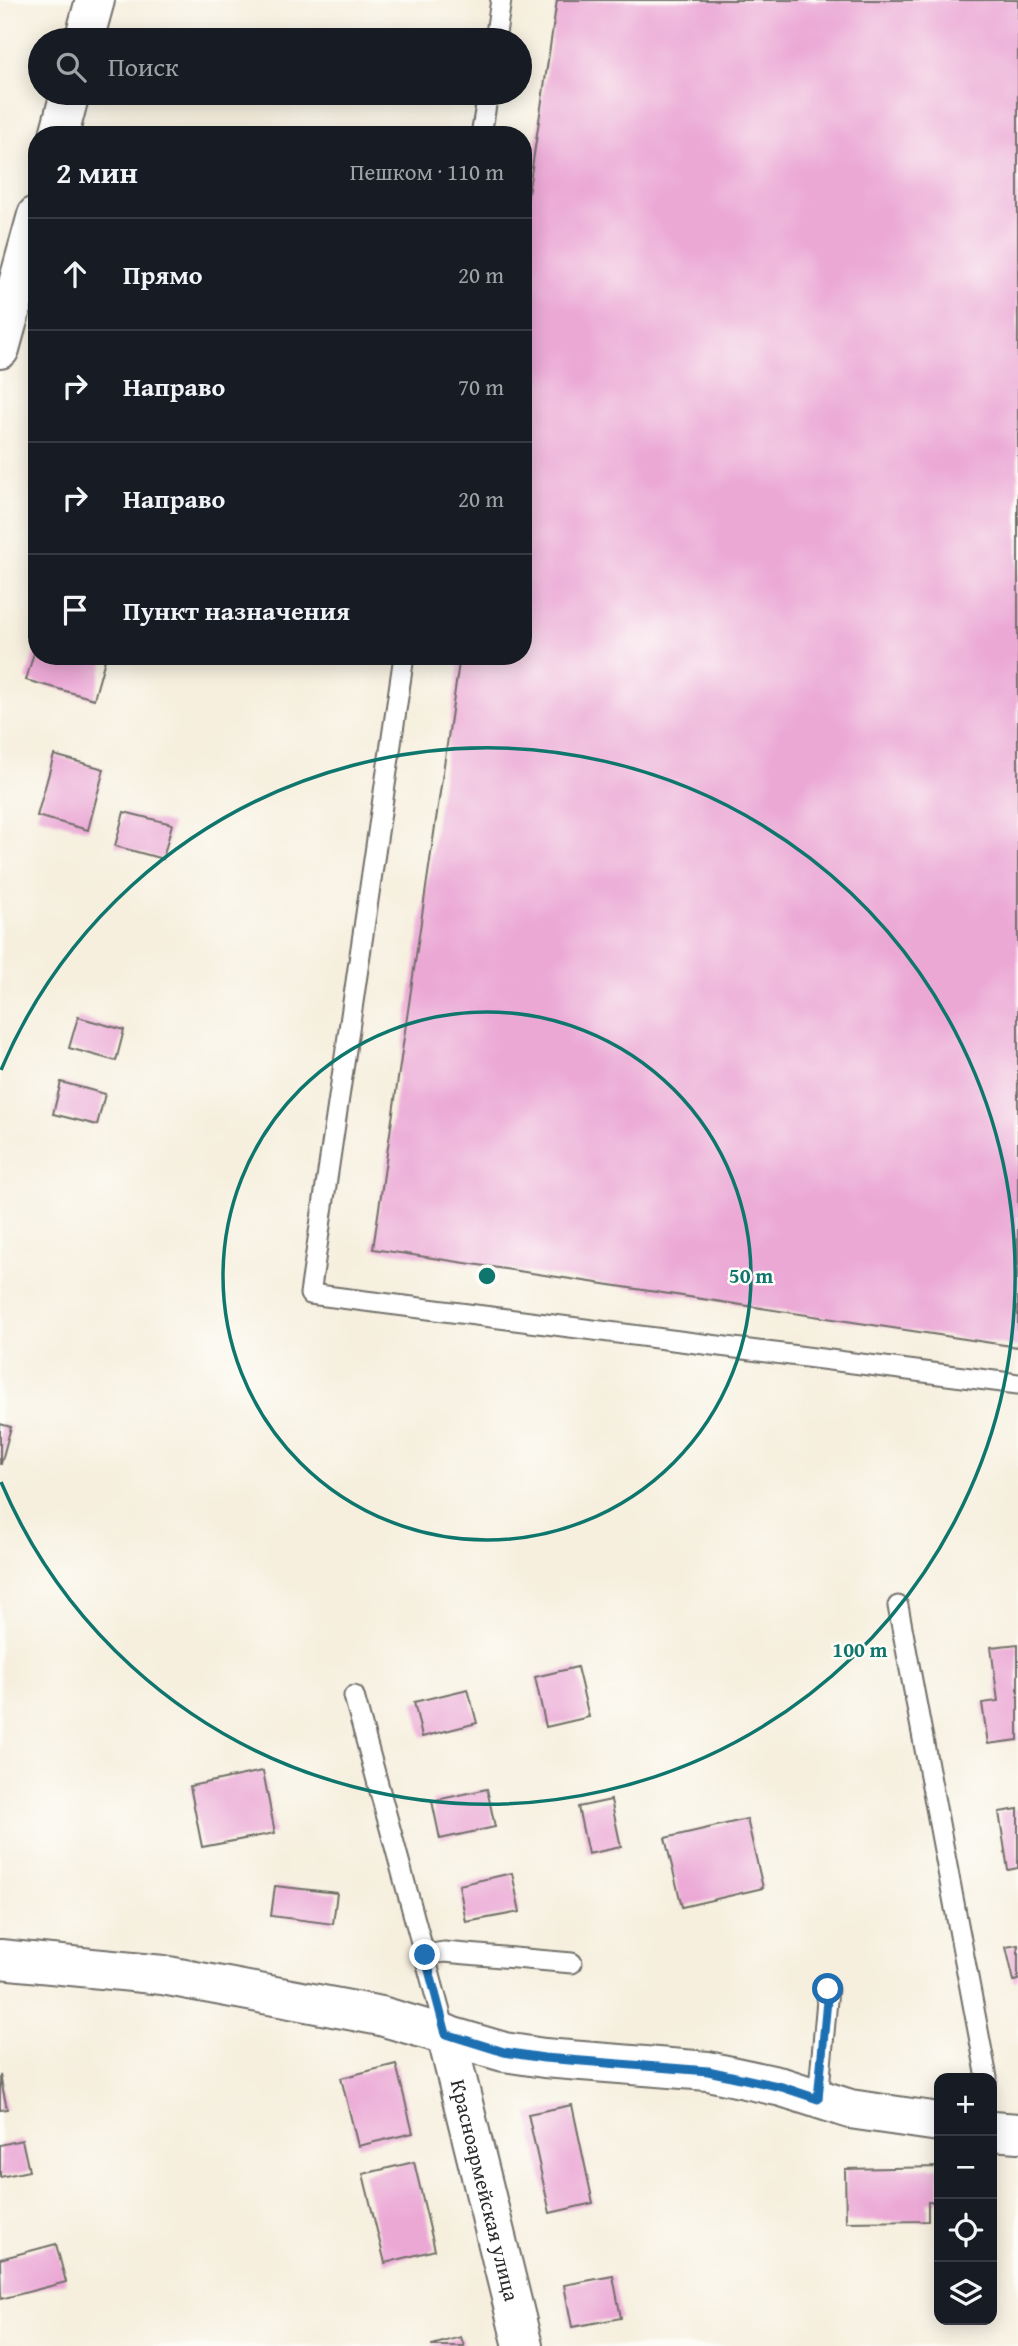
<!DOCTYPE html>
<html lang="ru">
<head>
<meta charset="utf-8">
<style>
	body { margin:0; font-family:"Gentium Book Plus",serif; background:#242831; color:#f1f3f6 }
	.controls { position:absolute; right:21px; bottom:21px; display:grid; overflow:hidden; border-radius:14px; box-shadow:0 4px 18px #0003 }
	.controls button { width:63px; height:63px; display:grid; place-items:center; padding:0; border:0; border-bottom:2px solid #363941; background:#171b24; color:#f1f3f6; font:35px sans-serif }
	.stop { position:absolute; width:21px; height:21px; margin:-16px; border:5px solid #1f6fb2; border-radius:50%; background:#fff }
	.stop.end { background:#1f6fb2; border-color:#fff; box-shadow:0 2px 7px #0008 }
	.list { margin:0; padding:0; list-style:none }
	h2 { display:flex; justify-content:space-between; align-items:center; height:91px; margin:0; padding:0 28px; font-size:30px }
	h2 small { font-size:23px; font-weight:400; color:#9ea1a6 }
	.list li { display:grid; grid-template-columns:46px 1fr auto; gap:21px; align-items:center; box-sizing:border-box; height:112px; padding:0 28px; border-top:2px solid #363941 }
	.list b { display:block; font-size:26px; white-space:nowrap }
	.list em { font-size:23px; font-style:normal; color:#9ea1a6 }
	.icon { flex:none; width:38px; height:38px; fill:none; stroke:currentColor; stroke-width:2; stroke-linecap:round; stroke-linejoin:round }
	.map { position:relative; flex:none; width:1018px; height:2346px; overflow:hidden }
	.search { position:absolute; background:#171b24; box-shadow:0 4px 18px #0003; left:28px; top:28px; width:504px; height:77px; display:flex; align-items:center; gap:18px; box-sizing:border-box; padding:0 24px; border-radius:38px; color:#9ea1a6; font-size:26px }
	.panel { position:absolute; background:#171b24; box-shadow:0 4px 18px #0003; left:28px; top:126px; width:504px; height:539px; border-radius:28px }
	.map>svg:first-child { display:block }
	.building { fill:#eba8d5 }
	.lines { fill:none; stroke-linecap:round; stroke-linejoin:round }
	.service-casing { stroke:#72706a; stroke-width:23 }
	.minor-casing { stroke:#72706a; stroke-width:42 }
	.service { stroke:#fff; stroke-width:19 }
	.minor { stroke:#fff; stroke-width:38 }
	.route { stroke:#1f6fb2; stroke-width:9 }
	.ring { fill:none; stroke:#0f766e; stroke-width:3.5 }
	.labels { text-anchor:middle; stroke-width:5; stroke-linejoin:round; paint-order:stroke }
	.street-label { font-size:21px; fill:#2b2b2b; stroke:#fdfcf7 }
	.centre { fill:#0f766e; stroke:#fdfcf7; stroke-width:3.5 }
	.ring-label { font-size:21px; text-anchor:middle; font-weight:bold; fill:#0f766e; stroke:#fdfcf7; stroke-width:5; stroke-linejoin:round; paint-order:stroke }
</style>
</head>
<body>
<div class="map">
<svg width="1018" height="2346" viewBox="0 0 1018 2346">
	<rect width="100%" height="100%" fill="#fdfcf7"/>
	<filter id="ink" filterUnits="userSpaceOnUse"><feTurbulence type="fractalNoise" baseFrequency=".0143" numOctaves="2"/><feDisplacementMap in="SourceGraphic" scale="14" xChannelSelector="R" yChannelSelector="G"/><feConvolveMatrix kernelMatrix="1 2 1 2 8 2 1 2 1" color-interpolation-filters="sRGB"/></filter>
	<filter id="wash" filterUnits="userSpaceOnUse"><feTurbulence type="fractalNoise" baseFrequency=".00686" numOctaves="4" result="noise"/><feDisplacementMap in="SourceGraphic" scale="28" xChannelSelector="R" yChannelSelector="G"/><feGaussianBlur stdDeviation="1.57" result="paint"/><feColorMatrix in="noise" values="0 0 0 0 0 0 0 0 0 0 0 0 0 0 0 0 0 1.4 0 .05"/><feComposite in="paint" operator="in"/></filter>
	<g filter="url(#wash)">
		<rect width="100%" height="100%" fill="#f6efde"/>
		<g id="blocks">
			<g class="building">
				<polygon points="557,0 1018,0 1018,1347 373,1249 460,656 523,656 523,228"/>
				<polygon points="36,646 37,656 106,656 94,699 26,680"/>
				<polygon points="54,755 104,769 88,830 37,816"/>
				<polygon points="124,812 172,824 163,859 115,846"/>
				<polygon points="78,1017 124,1030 116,1061 69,1048"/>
				<polygon points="61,1082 105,1094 97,1125 53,1114"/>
				<polygon points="0,1424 11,1427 1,1464 0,1464"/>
				<polygon points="1018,1644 1018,1740 988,1744 982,1703 998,1701 991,1647"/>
				<polygon points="577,1667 589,1717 546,1727 535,1677"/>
				<polygon points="468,1689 477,1723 422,1737 414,1702"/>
				<polygon points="263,1771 275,1833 202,1847 190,1786"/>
				<polygon points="487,1789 495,1827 440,1839 432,1801"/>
				<polygon points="611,1800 621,1847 588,1854 578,1807"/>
				<polygon points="1018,1809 1018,1868 1008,1870 999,1812"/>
				<polygon points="747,1819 763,1888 682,1907 665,1838"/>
				<polygon points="512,1873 520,1912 466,1922 459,1885"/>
				<polygon points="275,1886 337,1893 333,1924 271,1916"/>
				<polygon points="1018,1945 1018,1980 1014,1981 1006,1947"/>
				<polygon points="396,2064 413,2133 358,2146 341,2078"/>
				<polygon points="0,2075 7,2109 0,2110"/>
				<polygon points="572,2105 593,2203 550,2213 528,2114"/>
				<polygon points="22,2140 29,2171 0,2177 0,2145"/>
				<polygon points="414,2162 435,2250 385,2263 363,2174"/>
				<polygon points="939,2167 939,2202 928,2202 928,2221 846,2222 845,2169"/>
				<polygon points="56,2244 66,2282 1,2299 0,2259"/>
				<polygon points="613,2276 621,2318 572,2327 564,2285"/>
				<polygon points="461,2337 464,2346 432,2346 432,2345"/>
			</g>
		</g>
	</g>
	<g filter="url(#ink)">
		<use href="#blocks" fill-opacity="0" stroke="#72706a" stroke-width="2"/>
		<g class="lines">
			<defs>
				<g id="service">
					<polyline points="495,40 501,0"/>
					<polyline points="481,135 488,93"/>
					<polyline points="404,656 310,1294 1018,1384"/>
					<polyline points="898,1606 987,2078"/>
					<polyline points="354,1696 446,2034"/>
					<polyline points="425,1955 444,1952 572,1963"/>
					<polyline points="818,2099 828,1989"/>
				</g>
				<g id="minor">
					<polyline points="84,40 95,0"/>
					<polyline points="59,135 70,93"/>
					<polyline points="0,349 37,215"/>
					<polyline points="0,1959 163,1975 381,2016 504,2052 544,2058 708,2071 782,2087 850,2109 939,2122"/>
					<path id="s1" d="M446,2034l77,312"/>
					<polyline points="992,2131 1018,2133"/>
				</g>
			</defs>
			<use href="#service" class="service-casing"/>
			<use href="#minor" class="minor-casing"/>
			<use href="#service" class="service"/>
			<use href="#minor" class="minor"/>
		</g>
	</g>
	<g class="lines" filter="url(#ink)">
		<polyline class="route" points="425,1955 446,2034 504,2052 544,2058 708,2071 782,2087 818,2099 828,1989"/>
	</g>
	<g class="ring">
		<circle cx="487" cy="1276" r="264"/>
		<path d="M1 1070A528 528 0 1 1 1 1482"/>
	</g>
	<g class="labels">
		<g class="street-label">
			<text dy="7" stroke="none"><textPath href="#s1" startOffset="161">Красноармейская улица</textPath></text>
		</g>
	</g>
	<circle cx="487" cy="1276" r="10" class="centre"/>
	<g class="ring-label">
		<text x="751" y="1283">50 m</text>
		<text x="860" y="1657">100 m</text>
	</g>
</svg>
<div class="controls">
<button>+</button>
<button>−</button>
<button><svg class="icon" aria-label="locate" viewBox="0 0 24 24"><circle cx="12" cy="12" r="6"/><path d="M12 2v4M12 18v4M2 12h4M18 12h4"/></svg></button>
<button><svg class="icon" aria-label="layers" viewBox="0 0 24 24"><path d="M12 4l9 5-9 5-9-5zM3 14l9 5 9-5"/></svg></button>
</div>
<div class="stop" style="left:828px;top:1989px"></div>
<div class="stop end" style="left:425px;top:1955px"></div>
<div class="search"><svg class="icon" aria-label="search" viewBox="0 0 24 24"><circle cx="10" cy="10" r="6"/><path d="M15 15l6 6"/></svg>Поиск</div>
<section class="panel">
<h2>2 мин<small>Пешком · 110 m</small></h2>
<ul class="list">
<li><svg class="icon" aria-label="ahead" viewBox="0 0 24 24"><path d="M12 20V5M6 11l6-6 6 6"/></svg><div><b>Прямо</b></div><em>20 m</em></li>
<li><svg class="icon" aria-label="right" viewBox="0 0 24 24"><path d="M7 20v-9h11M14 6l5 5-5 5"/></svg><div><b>Направо</b></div><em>70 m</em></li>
<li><svg class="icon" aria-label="right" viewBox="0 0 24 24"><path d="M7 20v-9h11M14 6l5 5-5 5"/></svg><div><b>Направо</b></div><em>20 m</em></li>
<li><svg class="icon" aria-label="arrive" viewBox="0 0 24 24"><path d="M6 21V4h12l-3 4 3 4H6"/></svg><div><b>Пункт назначения</b></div></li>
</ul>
</section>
</div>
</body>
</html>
